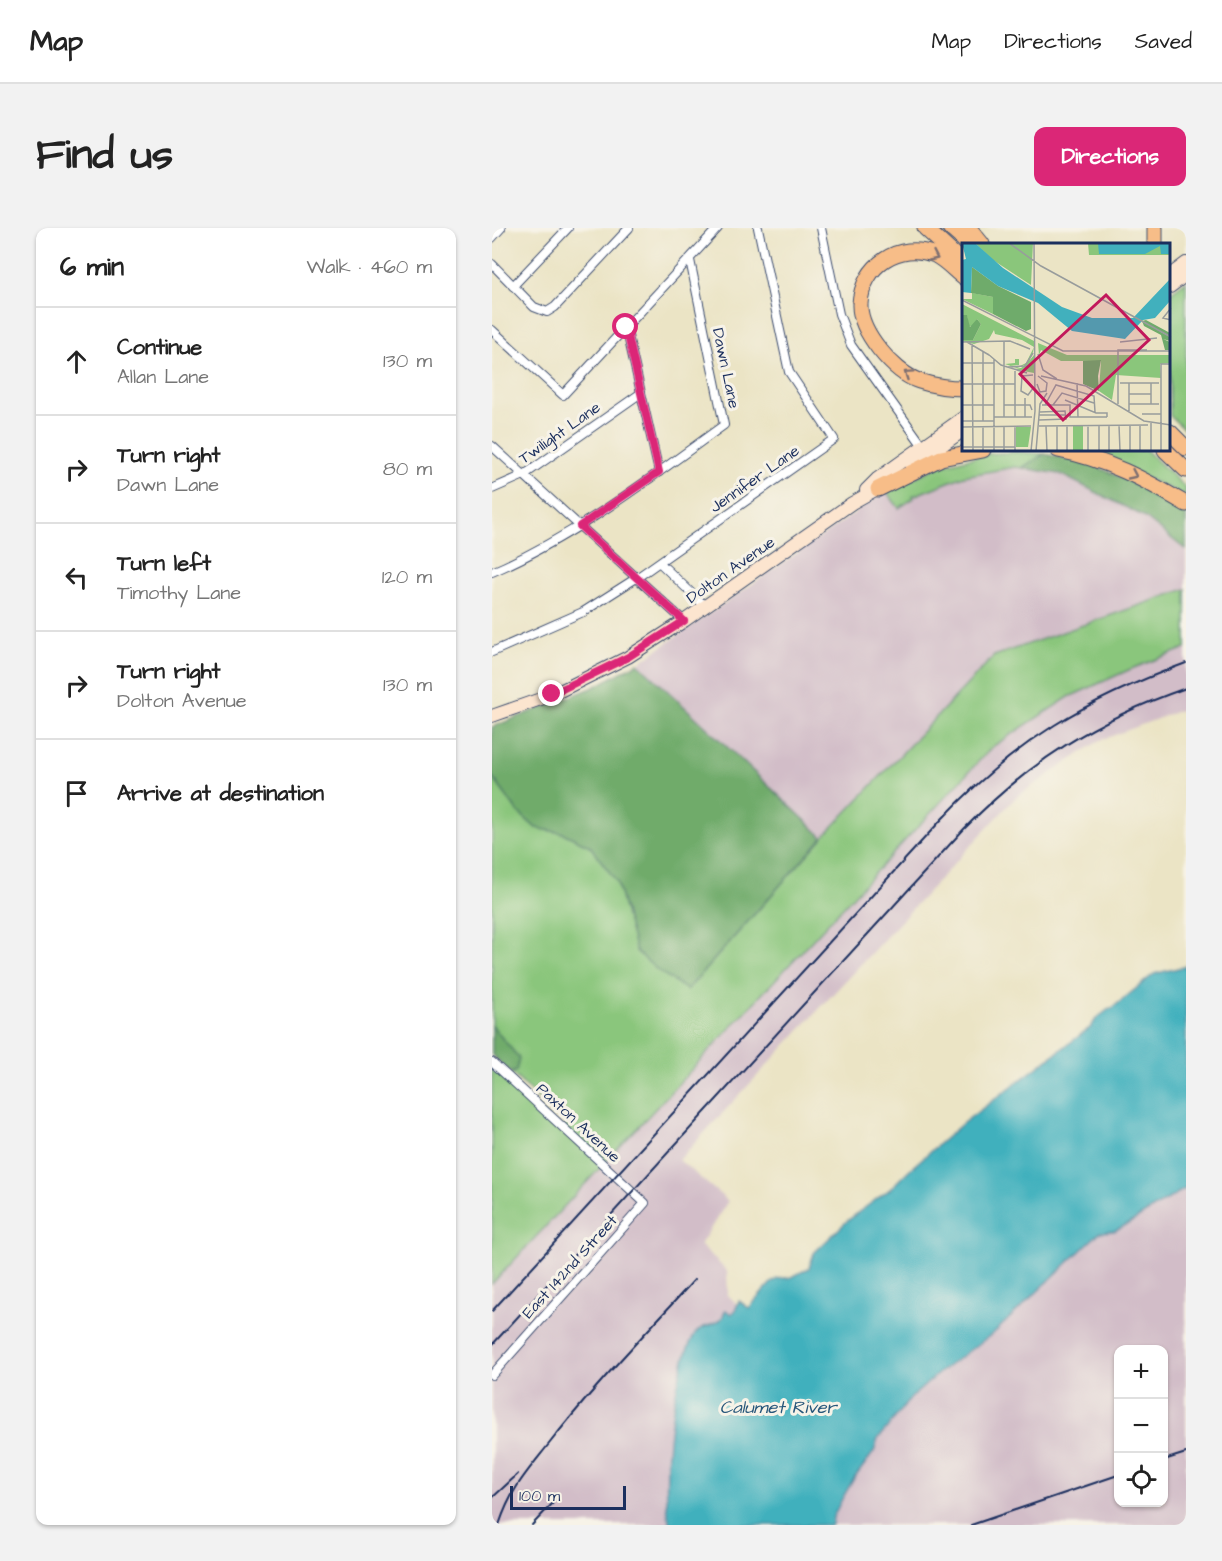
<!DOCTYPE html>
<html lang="en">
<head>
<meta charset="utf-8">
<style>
	body { margin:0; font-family:"Architects Daughter",sans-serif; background:#f2f2f2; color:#222 }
	.controls { position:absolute; right:18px; bottom:18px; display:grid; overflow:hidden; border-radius:12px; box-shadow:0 2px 4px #0004 }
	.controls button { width:54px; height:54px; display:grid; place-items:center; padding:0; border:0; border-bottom:2px solid #e0e0e0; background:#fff; color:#222; font:30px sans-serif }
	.scale { position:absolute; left:18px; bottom:15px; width:116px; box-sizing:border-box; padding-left:6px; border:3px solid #1b2f5e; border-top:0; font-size:16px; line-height:21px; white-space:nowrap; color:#1b2f5e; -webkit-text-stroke:4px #f7f3e8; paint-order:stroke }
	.stop { position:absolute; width:18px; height:18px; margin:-14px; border:4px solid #db2777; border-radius:50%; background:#fff }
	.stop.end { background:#db2777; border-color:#fff; box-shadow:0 2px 6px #0008 }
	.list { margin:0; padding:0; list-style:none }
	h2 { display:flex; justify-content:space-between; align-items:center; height:78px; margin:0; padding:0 24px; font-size:26px }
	h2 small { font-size:20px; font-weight:400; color:#767676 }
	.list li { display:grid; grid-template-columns:39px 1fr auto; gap:18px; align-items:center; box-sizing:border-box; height:108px; padding:0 24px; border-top:2px solid #e0e0e0 }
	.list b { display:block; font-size:22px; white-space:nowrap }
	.list p { margin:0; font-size:20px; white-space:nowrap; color:#767676 }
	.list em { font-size:20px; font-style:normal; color:#767676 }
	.icon { flex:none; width:33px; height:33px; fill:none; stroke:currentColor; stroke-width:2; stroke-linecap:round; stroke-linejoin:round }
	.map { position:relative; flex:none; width:694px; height:1297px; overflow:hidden; border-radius:12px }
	header { display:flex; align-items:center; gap:36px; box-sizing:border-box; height:84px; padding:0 30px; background:#fff; border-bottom:2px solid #e0e0e0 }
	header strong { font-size:28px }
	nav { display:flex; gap:33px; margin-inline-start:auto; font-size:21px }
	.intro { display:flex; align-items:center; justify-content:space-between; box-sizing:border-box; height:144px; padding:0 36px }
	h1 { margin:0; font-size:42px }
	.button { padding:15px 27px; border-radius:12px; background:#db2777; color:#fff; font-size:21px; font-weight:700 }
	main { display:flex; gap:36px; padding:0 36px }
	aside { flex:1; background:#fff; border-radius:12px; box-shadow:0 2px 4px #0004 }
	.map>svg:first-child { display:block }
	.industrial { fill:#d2bdc8; fill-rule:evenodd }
	.green { fill:#8ac67b; stroke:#527a6c; stroke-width:1.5 }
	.forest { fill:#6fab6b; stroke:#456d64; stroke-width:1.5 }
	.water { fill:#41b0bd; stroke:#2e708e; stroke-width:1.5 }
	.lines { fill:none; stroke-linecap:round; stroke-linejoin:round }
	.street-casing { stroke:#3a4a6d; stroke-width:10 }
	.secondary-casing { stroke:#3a4a6d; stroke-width:14 }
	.highway-casing { stroke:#3a4a6d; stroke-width:17 }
	.street { stroke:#fff; stroke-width:8 }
	.secondary { stroke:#fce5cf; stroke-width:12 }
	.highway { stroke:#f7bd88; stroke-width:15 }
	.rail { stroke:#1b2f5e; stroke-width:2 }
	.oneway { stroke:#7e6f71 }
	.route { stroke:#db2777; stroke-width:8 }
	.labels { text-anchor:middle; stroke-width:6; stroke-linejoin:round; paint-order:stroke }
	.street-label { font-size:16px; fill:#1b2f5e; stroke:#f7f3e8 }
	.water-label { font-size:18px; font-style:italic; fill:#26567a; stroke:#f7f3e8 }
	.inset-road { fill:none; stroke:#989c9c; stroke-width:1.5 }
	.view { fill:#c2185b; fill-opacity:0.15; stroke:#c2185b; stroke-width:3 }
	.inset-edge { fill:none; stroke:#1b2f5e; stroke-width:3 }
</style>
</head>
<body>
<header>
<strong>Map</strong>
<nav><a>Map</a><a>Directions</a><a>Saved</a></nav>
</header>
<div class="intro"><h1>Find us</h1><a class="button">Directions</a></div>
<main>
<aside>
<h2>6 min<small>Walk · 460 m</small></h2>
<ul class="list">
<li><svg class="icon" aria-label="ahead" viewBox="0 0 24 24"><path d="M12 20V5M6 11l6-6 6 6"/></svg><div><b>Continue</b><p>Allan Lane</p></div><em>130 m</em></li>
<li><svg class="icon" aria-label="right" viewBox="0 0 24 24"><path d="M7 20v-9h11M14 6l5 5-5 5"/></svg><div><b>Turn right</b><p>Dawn Lane</p></div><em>80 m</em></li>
<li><svg class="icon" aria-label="left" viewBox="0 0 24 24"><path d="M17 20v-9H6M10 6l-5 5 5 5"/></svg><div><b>Turn left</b><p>Timothy Lane</p></div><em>120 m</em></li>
<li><svg class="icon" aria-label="right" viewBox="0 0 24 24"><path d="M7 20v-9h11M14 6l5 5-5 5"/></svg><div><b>Turn right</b><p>Dolton Avenue</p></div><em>130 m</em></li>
<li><svg class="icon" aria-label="arrive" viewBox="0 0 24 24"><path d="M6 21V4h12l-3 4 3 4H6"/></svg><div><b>Arrive at destination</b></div></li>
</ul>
</aside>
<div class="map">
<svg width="694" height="1297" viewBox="0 0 694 1297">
	<rect width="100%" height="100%" fill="#f7f3e8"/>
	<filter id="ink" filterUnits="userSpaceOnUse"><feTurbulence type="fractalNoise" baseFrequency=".0167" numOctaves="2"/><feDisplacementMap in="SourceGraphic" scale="12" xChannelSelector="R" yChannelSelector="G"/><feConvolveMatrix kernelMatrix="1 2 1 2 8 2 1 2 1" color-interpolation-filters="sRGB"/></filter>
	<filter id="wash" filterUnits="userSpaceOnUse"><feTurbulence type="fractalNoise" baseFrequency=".008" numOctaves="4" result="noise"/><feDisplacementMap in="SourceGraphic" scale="24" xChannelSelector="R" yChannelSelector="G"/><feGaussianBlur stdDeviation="1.35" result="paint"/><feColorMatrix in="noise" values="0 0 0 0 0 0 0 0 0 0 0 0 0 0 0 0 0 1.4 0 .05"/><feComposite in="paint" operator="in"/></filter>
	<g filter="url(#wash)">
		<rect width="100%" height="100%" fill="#ebe4c5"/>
		<g class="industrial">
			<polygon points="523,239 568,246 651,288 694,322 694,361 502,428 331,609 146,435 396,262 421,268 472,248"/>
			<polygon points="694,420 694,480 607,513 524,569 187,932 236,973 208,1017 235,1043 236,1067 245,1076 246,1079 240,1086 234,1082 230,1089 224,1094 208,1100 203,1105 190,1139 180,1180 174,1271 178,1297 0,1297 0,1056 500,519 577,469 639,441"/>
			<path d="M694,960v337h-354l1,-8 10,-20 10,-17 21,-28 4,-13 33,-41 13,-13 71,-53 105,-100 14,-1 14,-7zM626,1122h46v152h-46z"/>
		</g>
		<g class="green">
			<polygon points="694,53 694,203 678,188 678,65"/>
			<polygon points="591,222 654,222 694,260 694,268"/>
			<polygon points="525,224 552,226 530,240 523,239 472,248 421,268 422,270 407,280 396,266 396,262 447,238 494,226"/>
			<polygon points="694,361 694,420 639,441 577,469 500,519 0,1056 0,839 70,902 75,896 19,845 24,843 4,802 0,798 0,548 25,583 44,600 71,605 98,618 125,654 134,689 195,762 331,609 502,428"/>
		</g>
		<g class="forest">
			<polygon points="552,226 600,236 694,280 694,322 651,288 568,246 530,240"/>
			<polygon points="146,435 331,609 195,762 165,742 144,723 125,654 98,618 71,605 44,600 25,583 0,548 0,499 100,460"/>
			<polygon points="0,798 27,830 24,843 19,845 0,827"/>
		</g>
		<path class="water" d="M694,738v222l-58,36 -14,7 -14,1 -105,100 -55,40 -29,26 -33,41 -4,13 -21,28 -10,17 -10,20 -1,8h-162c-10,-38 3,-158 25,-191 6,-10 20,-7 27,-16 2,-3 2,-6 4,-8l5,4 4,-3 4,-10 10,7 21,-24 7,-5 15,-2 17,-9 5,-15 33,-32 43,-32 19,-19 54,-47 128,-96 5,-8 13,-10h2l43,-35z"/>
	</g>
	<g filter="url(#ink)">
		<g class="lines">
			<defs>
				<g id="street">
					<polyline points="329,0 347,86 359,117 433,221"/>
					<polyline points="0,10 9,0"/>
					<polyline points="0,36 42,79 55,84 63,79 137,0"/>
					<polyline points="21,58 76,0"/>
					<polyline points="134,99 167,244"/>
					<polyline points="0,102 71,167 226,0"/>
					<polyline points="0,218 192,393"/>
					<polyline points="0,261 32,247 149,165"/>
					<polyline points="168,335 213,378"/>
					<path d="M0,344c84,-36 158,-94 232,-147l-34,-165"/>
					<polyline points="0,424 91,384 146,349 342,211 297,144 266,0"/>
					<polyline points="0,834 153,975 0,1147"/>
				</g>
				<g id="secondary">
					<polyline points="678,47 694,35"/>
					<polyline points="678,59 694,47"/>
					<polyline points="419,239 472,202"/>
					<polyline points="374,262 385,251 472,189"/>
					<polyline points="0,488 60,467 136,429 192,393 360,275 392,257"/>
				</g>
				<g id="highway">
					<polyline points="433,0 472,36"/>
					<polyline points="458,0 476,16"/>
					<polyline points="477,0 490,16"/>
					<polyline points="663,0 663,16"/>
					<path d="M472,50c-9,-7 -19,-18 -29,-23 -36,-15 -73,11 -75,49 -1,27 33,68 59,77 15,5 29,7 45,7"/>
					<polyline points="678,204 694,220"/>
					<path d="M566,222c48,9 86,29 128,54"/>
					<polyline points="673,222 694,242"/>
					<polyline points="386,261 449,230 491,222"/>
				</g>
			</defs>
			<use href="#street" class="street-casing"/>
			<use href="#secondary" class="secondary-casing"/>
			<use href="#highway" class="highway-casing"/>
			<use href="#street" class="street"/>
			<use href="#secondary" class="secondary"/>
			<use href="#highway" class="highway"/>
			<g class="rail">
				<path d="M0,1083l450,-492c75,-79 143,-119 244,-156"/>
				<path d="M0,1117l472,-516c66,-68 133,-110 222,-141"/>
				<polyline points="672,1232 694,1225"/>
				<polyline points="0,1270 26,1246"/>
				<path d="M7,1297c12,-36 27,-52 50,-81 45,-58 97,-111 146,-165"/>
				<polyline points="40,1297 61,1275"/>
				<polyline points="479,1297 626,1247"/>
			</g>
		</g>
		<defs><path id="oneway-chevron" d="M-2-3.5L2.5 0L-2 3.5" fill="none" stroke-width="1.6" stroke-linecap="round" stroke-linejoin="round" transform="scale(1.5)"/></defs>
		<g class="oneway">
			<use href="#oneway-chevron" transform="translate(442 29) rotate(25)"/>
			<use href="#oneway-chevron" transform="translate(416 146) rotate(-146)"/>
			<use href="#oneway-chevron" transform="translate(641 247) rotate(25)"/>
		</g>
	</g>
	<g class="lines" filter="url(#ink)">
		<polyline class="route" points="60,466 136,429 192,393 88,298 167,244 134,99"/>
	</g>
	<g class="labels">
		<g class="street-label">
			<text transform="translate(235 140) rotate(78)" y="6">Dawn Lane</text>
			<text transform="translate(67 204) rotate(-35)" y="6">Twilight Lane</text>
			<text transform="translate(262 250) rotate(-35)" y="6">Jennifer Lane</text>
			<text transform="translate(238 341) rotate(-35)" y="6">Dolton Avenue</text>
			<text transform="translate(87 894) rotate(43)" y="6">Paxton Avenue</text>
			<text transform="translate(77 1038) rotate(-48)" y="6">East 142nd Street</text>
		</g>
		<g class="water-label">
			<text x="286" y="1185">Calumet River</text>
		</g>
	</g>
	<g transform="translate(470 15)">
		<rect width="208" height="208" fill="#ebe4c5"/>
		<path d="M13,0h58l-2,42 -38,-25zM126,0h82v12h-81zM10,50l21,4v17l-31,-15h10zM0,61l72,37v6l-1,5 -4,9 5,-6v18l-20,-4 7,-1 4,-3 -8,3 -12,-4 10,-1v-4h4v6l-9,1 8,1 8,-4 8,-16 -12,-7 -27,-6 -1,-4 -5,9 -15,5 -12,-3v-3l11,2 8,-16 -4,-5 -3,8 -5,-1 -2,-10 -5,-1zM76,100l29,12h102l1,8 -10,1 1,14 -45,-3 -4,25 -13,-9 2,-30h-40l-20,-11 -2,5zM111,183h10v25h-10zM54,184h15l-3,20h-12z" fill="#8ac67b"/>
		<path d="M10,24l26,19 33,16v27l-5,2 -33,-17v-17l-22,-4zM0,72h5l3,12 7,-8 4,5 -8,16h-10zM184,77l24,13v3l-16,-8 16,9v4l-7,-2 7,3v8h-5l-4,-15 -17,-9 -2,-5zM139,117l-3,16 1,15 -16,-7v-23z" fill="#6fab6b"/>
		<path d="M0,0h13l28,25 59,39 30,11h41l37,-39v22l-15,17 -12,2 -18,19 -53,-8 -34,-28 -40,-17 -26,-19 -1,26 -9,-1v-32l4,-1zM136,0h71l1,11h-9l-1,-8 -15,8h-46z" fill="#41b0bd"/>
		<path class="inset-road" d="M47,0l32,23 130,71M0,57l101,51h108M209,65l-8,10 8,2M42,98v76M0,99l48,-1 20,8M5,99l22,13M158,99l37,-4M10,101l1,107M21,108v70M26,111l13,11 26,8M76,111l5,16 14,9M0,114v64M0,120h32M46,124l17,-1 8,-13M53,128v46M71,132l-11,1 -1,15 7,4 6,-8M79,133l45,10 58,35 27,4M115,140l1,34M158,140h39M189,140v21M0,141h53M75,141l3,8 6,-1 1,-8 -9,-7M167,151h22M63,155v19M103,157l31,13h11v4M156,161v-54h29M167,161h30M0,162h32M42,162h26l2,5M80,162h28v12h37M83,162l11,-20 38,11 1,16M91,162l9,-12 32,10M167,168v-28M180,171h19M77,172h27M32,174h38M77,177l27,-1 -1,-8 -25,1M0,178h32M189,180v28M126,182v26M137,182v26M147,182v26M157,182l1,26M168,182v26M178,182v26M42,183v25M53,183v25M77,183l109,-1M84,183l1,25M95,183v25M105,183v25M0,184l69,-1M0,184v24M21,184v24M0,204h53M32,208v-92M69,208l4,-40 -1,-168M74,208l4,-47 7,-11M199,208v-87h10"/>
		<path class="view" d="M144,52l43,45 -86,80 -43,-46z"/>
		<rect width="208" height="208" class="inset-edge"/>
	</g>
</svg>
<div class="controls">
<button>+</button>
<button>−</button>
<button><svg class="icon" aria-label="locate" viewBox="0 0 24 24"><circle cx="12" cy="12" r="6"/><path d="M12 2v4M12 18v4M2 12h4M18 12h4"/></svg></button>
</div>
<div class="scale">100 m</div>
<div class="stop" style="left:134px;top:99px"></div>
<div class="stop end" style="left:60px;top:466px"></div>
</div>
</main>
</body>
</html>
